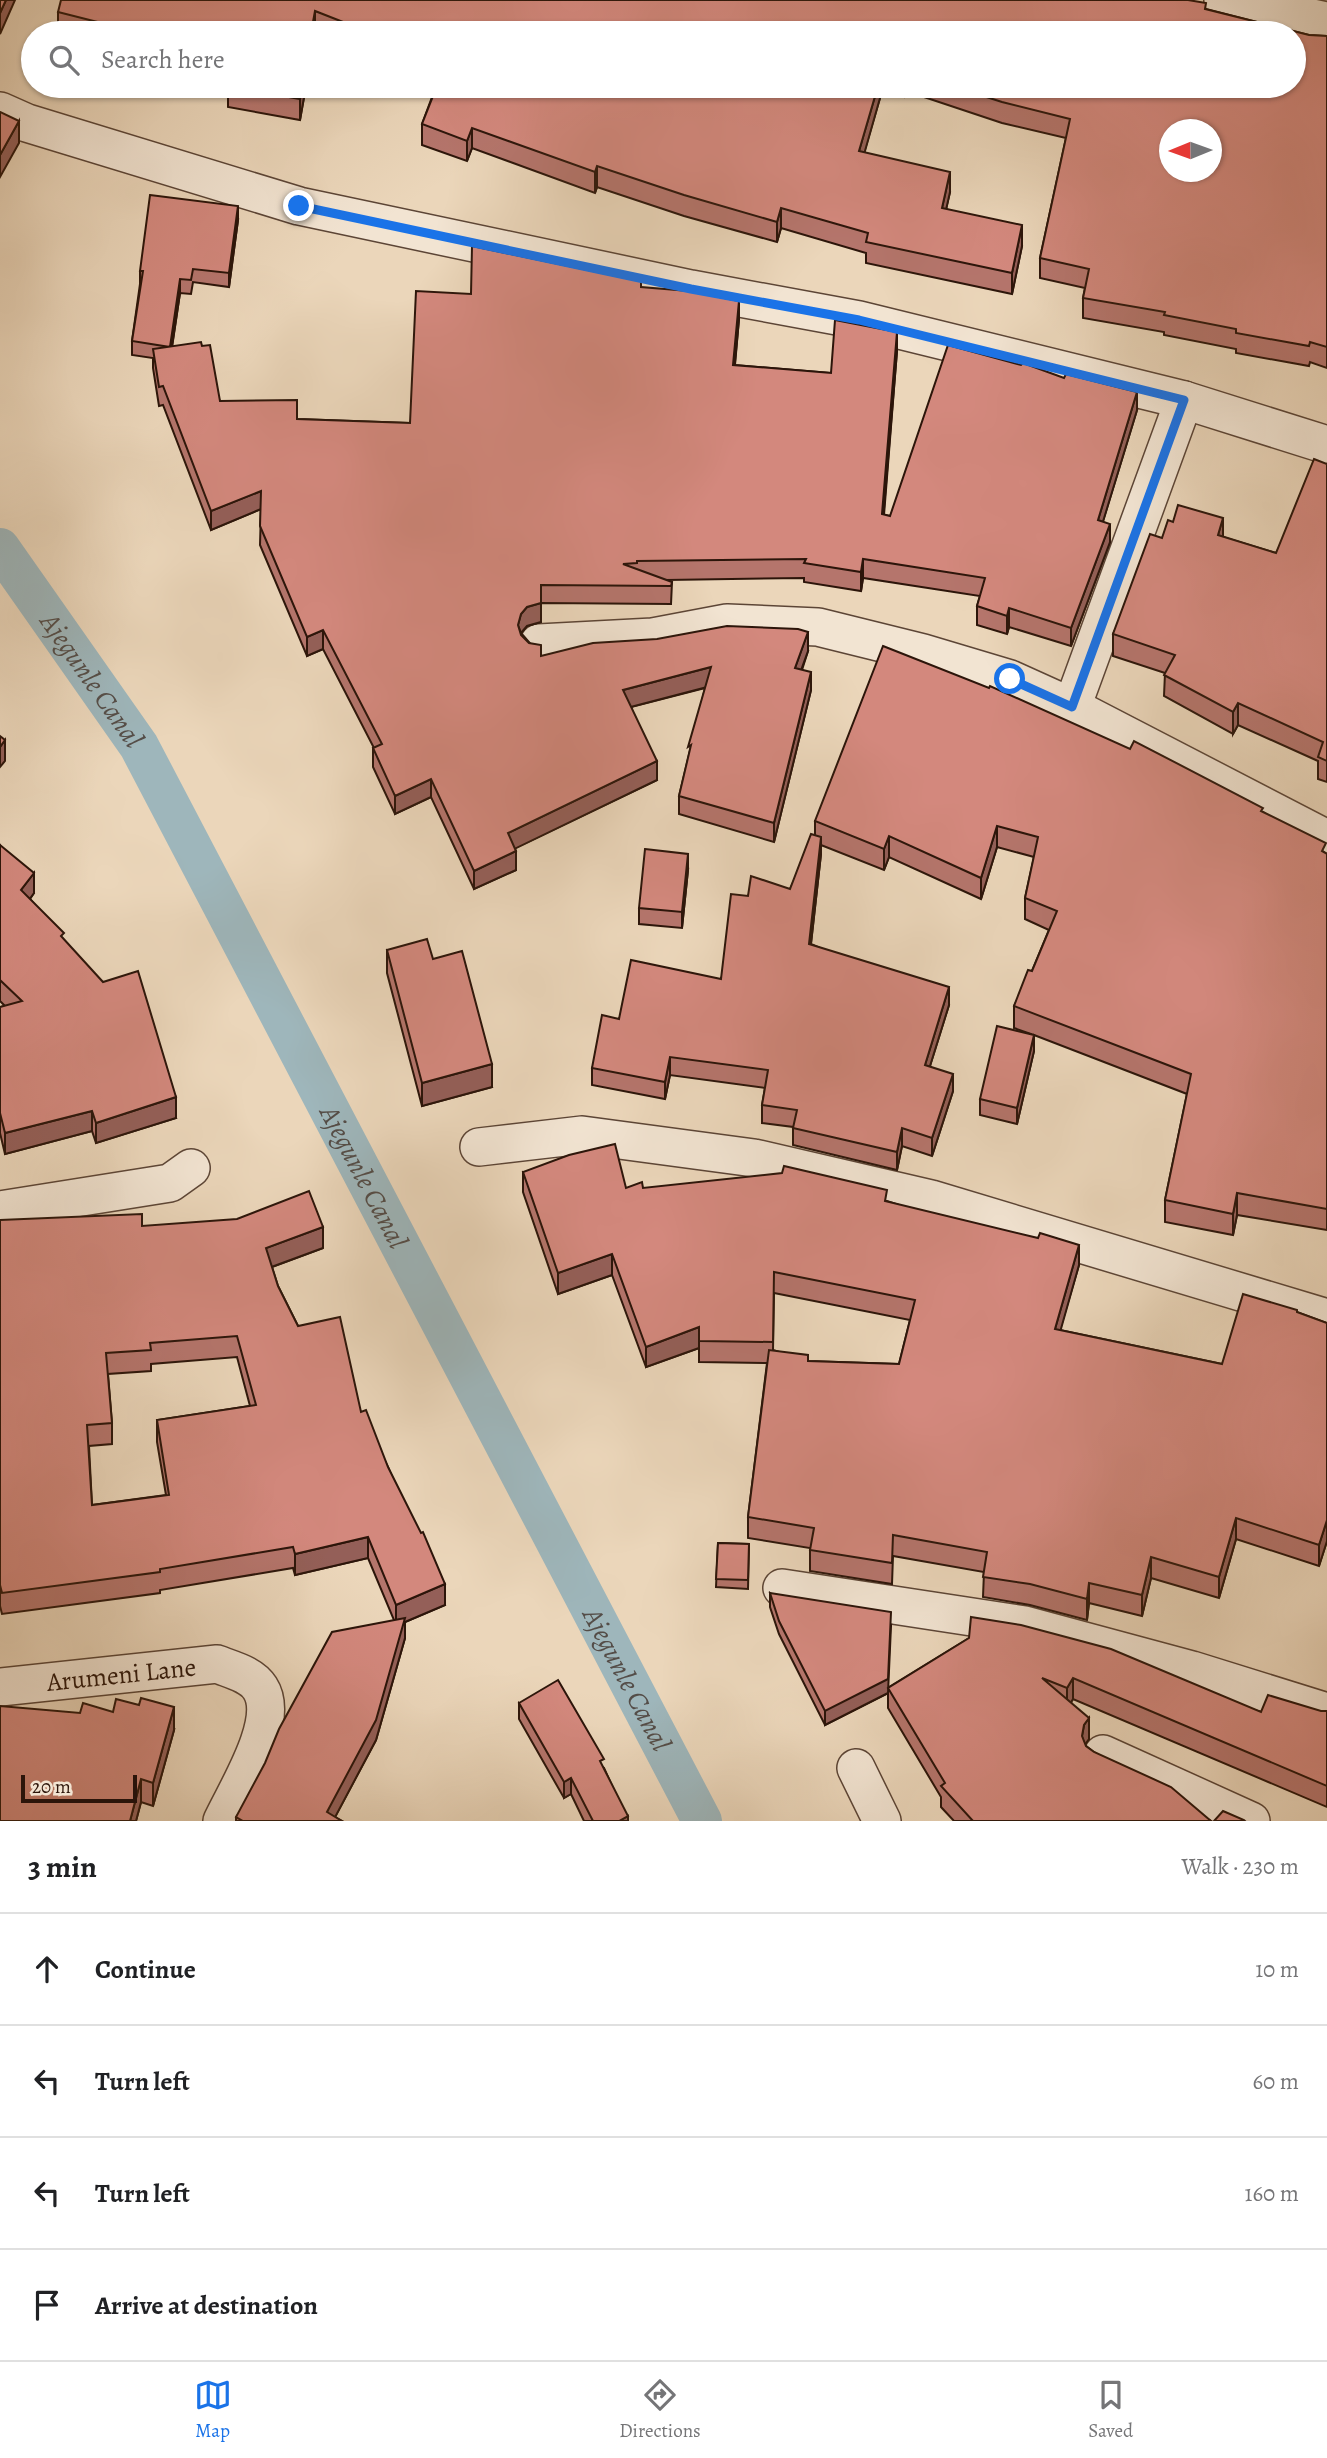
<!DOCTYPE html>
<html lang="en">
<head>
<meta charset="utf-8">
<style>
	body { margin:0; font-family:Alegreya,serif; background:#f2f2f2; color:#202124 }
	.compass { position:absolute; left:1159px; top:119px; width:63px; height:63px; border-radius:50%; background:#fff; box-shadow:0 2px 5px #0004; rotate:269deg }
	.scale { position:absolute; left:21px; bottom:18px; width:116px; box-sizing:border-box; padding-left:7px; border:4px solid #2c150a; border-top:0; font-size:19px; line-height:24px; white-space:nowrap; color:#2c150a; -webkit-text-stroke:5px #f2e4d2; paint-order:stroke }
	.stop { position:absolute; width:21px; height:21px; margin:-16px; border:5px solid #1a73e8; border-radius:50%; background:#fff }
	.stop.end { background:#1a73e8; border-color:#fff; box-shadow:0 2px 7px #0008 }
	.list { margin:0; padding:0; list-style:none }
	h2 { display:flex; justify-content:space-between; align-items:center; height:91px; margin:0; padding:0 28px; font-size:30px }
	h2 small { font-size:23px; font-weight:400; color:#757577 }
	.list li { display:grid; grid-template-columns:46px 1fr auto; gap:21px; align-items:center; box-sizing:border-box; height:112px; padding:0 28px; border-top:2px solid #e0e0e0 }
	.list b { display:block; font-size:26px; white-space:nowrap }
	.list em { font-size:23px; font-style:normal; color:#757577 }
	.icon { flex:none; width:38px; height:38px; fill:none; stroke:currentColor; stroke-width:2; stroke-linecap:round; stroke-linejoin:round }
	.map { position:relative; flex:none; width:1327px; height:1821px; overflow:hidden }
	.search { position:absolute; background:#fff; box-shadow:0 2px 5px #0004; left:21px; right:21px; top:21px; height:77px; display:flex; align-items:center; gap:18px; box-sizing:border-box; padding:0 24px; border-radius:38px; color:#757577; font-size:26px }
	.sheet { height:539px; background:#fff }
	nav { display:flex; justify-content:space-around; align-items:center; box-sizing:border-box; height:98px; border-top:2px solid #e0e0e0; background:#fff; font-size:19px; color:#757577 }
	nav a { display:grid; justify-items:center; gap:4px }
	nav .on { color:#1a73e8 }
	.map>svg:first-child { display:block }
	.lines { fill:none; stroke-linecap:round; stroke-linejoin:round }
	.canal { stroke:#9eb6bb; stroke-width:40 }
	.minor-casing { stroke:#5c4536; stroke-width:40 }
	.minor { stroke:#f2e4d2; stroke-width:37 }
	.wall { fill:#b5756c; stroke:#2c150a; stroke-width:2; fill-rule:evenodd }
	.shaded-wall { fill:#945f58; stroke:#2c150a; stroke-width:2 }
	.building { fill:#d3887d; stroke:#2c150a; stroke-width:2; fill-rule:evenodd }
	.route { stroke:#1a73e8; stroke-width:9 }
	.labels { text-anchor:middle; stroke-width:5; stroke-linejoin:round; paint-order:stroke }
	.street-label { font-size:26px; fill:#2c150a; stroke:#f2e4d2 }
	.water-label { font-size:28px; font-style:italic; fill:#544d48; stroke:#f2e4d2 }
</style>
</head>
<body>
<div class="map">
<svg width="1327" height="1821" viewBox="0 0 1327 1821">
	<rect width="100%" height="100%" fill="#ebd6ba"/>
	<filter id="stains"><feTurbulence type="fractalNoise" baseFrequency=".00286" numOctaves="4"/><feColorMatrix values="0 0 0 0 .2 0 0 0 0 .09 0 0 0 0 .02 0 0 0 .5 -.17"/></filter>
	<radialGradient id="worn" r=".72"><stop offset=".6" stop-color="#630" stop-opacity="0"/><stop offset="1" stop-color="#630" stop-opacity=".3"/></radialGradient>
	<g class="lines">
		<path class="canal" id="s1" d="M0,548l139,198 563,1075"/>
		<defs>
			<g id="minor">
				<polyline points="1223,0 1327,21"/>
				<polyline points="0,111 27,123 299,206 691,289 859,320 1184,400 1327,445"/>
				<polyline points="539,643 653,637 727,623 818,627 923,653 1010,679 1072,707 1327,839"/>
				<polyline points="1072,707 1184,400"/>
				<polyline points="479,1147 582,1135 754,1158 931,1199 1327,1318"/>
				<polyline points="0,1210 170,1183 191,1168"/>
				<polyline points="782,1588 1025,1625 1192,1670 1327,1712"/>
				<path id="s2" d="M0,1687l217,-23c15,6 34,10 43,24 21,32 -23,101 -38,133"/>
				<polyline points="1103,1754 1251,1821"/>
				<polyline points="856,1768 882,1821"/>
			</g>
		</defs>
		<use href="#minor" class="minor-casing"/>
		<use href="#minor" class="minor"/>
	</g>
	<g class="wall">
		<polygon points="1206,9 1309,35 1327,36 1327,368 1310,362 1309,366 1236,353 1236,349 1164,335 1164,332 1083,318 1083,298 1085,288 1040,278 1040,258 1066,138 1002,123 906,91 904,97 882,91 864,153 950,192 946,209 1022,246 1012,294 866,263 866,253 781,228 777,242 684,216 597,187 595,193 472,148 467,161 422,145 422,124 435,89 426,86 1294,86 1294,33 319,33 315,32 315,33 58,33 58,12"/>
		<polygon points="228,86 306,86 300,120 228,107"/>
		<polygon points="238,220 229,287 193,282 191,294 180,293 172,346 220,401 297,419 410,423 471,294 641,287 739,319 735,365 831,373 897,351 884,515 890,516 1137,410 1103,521 1110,542 1071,646 1009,627 1007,634 977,625 977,606 980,596 863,578 861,591 804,582 804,578 666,580 672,582 671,604 541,603 541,622 527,626 521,633 541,656 808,651 802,670 811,690 774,842 679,814 679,796 705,688 631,707 657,780 515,848 516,870 474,889 431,797 395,814 373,767 373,748 374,748 323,649 307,656 260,545 261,509 211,530 163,405 159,406 153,368 153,358 132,355 132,341 140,284 140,271"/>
		<polygon points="1327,464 1327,782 1318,779 1318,761 1238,725 1233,734 1164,696 1165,673 1113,656 1113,634 1162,538 1173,522 1276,553"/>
		<polygon points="1263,812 1327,854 1327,1230 1237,1215 1233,1235 1165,1222 1165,1200 1187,1094 1034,1035 1034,1051 1017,1124 980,1115 980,1099 1031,1034 1014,1028 1014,1006 1032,971 1049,930 1025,919 1025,898 1034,857 997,847 981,899 889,857 884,870 821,845 821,854 811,944 949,1005 930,1066 953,1091 932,1156 902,1146 897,1170 793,1145 793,1127 762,1123 762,1105 765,1088 670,1075 665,1099 592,1085 592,1068 619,1019 721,979 748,896 790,889 815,835 815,821"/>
		<polygon points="0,845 34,893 30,899 64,940 176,1118 96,1143 92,1131 5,1154 0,1133 0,1007 5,1006 0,1001"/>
		<polygon points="688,870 682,928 639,924 639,908"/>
		<polygon points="387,950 433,959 492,1087 422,1106 387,973"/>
		<path d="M523,1172l103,16h17l244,13 192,64 -19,65 162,34 75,-52 30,11v218l-8,25 -83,-27 -17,59 -68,-20 -9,38 -53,-13 -2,17 -57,-15 -47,-8 1,-25 -91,-16 -1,28 -82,-13v-23l-62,-10v-21l19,-154 -68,-1v-14l-53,19 -34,-92 -54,19 -35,-102zM774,1293l136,27 -11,44 -91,-3 -35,-11z"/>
		<path d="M0,1220l142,6 181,22 -51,19 6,19 20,40 63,86 27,55 57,138 -40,17v16l-29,102 -41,77 7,4h-106v-4l158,-197 -26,-62 -73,17 -2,-7 -133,22v3l-158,21 -2,-8zM237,1357l13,49 -93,14v22l9,53 -74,10 -3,-59 23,-2v-21l-4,-49 43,-3v-7z"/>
		<polygon points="718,1543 749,1544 748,1589 716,1587"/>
		<polygon points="770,1593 889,1687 969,1638 1261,1712 1327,1711 1327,1807 1073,1699 1071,1702 1089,1739 1085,1744 1086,1746 1094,1752 1211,1821 954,1821 941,1807 941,1797 888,1708 888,1693 825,1725 779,1634 770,1607"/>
		<polygon points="519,1703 604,1768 628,1821 584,1821 571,1794 564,1798 519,1719"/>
		<polygon points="174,1730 153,1806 141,1802 136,1821 0,1821"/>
	</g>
	<g class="shaded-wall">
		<polygon points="6,0 15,0 0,34 0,13"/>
		<polygon points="315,11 315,33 311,33"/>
		<polygon points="302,86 306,86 300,120 300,99"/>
		<polygon points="878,86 882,86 882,91 859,172 859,151"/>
		<polygon points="19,121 19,143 0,177 0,155"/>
		<polygon points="472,128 472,148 467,161 467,141"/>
		<polygon points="597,166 597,187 595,193 595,172"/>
		<polygon points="950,172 950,192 942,228 942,208"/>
		<polygon points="238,206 238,220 229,287 229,273"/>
		<polygon points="781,208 781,228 777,242 777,222"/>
		<polygon points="1022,225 1022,246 1012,294 1012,273"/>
		<polygon points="180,279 180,293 170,361 170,347"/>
		<polygon points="739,301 739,319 733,384 733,365"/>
		<polygon points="897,332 897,351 882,533 882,514"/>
		<polygon points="1137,392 1137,410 1098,538 1098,520"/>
		<polygon points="261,491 261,509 211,530 211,511"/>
		<polygon points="1223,518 1223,540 1218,535"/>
		<polygon points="1110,524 1110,542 1071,646 1071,628"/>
		<polygon points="863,559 863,578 861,591 861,572"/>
		<polygon points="541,603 541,622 527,626 521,633 518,625 521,614 527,607"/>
		<polygon points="1009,608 1009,627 1007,634 1007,616"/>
		<polygon points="323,630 323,649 307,656 307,637"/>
		<polygon points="808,632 808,651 795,687 795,668"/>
		<polygon points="711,667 711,686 623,709 623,690"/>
		<polygon points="811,672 811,690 774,842 774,823"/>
		<polygon points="1238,703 1238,725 1233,734 1233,712"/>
		<polygon points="5,740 5,761 0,767 0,747"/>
		<polygon points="657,761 657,780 508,852 508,833"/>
		<polygon points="431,779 431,797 395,814 395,796"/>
		<polygon points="997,826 997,847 981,899 981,878"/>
		<polygon points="889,836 889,857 884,870 884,849"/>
		<polygon points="821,837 821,854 809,961 809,944"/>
		<polygon points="516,851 516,870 474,889 474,871"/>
		<polygon points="688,854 688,870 682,928 682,912"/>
		<polygon points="34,873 34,893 21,911 21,890"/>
		<polygon points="949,987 949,1005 925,1082 925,1065"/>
		<polygon points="1034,1035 1034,1051 1017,1124 1017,1108"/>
		<polygon points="670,1057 670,1075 665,1099 665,1082"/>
		<polygon points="492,1064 492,1087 422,1106 422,1083"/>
		<polygon points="953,1074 953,1091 932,1156 932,1138"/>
		<polygon points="176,1097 176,1118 96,1143 96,1123"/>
		<polygon points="92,1111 92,1131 5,1154 5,1133"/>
		<polygon points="902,1128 902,1146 897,1170 897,1152"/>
		<polygon points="1237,1193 1237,1215 1233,1235 1233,1214"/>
		<polygon points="323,1227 323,1248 266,1269 266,1248"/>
		<polygon points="1079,1245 1079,1265 1055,1350 1055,1329"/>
		<polygon points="612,1254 612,1275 558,1294 558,1273"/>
		<polygon points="699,1327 699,1348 646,1367 646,1347"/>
		<polygon points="1236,1518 1236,1539 1219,1598 1219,1577"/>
		<polygon points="1327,1520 1327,1541 1319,1566 1319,1545"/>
		<polygon points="368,1537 368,1558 295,1575 295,1554"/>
		<polygon points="1151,1557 1151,1578 1142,1616 1142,1595"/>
		<polygon points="1089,1583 1089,1603 1087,1620 1087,1599"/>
		<polygon points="445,1584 445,1605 405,1622 405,1638 376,1740 333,1821 327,1812 396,1626 396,1605"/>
		<polygon points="891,1626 888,1693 825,1725 825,1711"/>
		<polygon points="1073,1678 1073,1699 1067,1709 1067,1688"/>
		<polygon points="174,1707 174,1730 153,1806 153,1783"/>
		<polygon points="1089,1718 1089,1739 1084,1746 1082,1736 1084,1725"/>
		<polygon points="571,1778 571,1794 564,1798 564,1782"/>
		<polygon points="141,1779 141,1802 136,1821 130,1821"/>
		<polygon points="628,1816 628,1821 619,1821"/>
	</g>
	<g class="building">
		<polygon points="0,0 6,0 0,13"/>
		<path d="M61,0h1127l18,3 -1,6 104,26 18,1v311l-17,-5 -1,4 -73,-13v-4l-72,-14 1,-3 -82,-14 6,-29 -49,-11 30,-139 -68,-17 -50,-16h342v-53h-923l-56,-22 -4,22h-170l-83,-21zM1170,130h42v42h-42z"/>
		<polygon points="228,86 302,86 300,99"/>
		<polygon points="437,86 878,86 859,151 950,172 942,208 1022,225 1012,273 866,242 868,233 781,208 777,222 684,195 597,166 595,172 472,128 467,141 422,124"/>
		<polygon points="0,112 19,121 0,155"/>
		<polygon points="150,195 238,206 229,273 193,269 191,280 180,279 170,347 132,341 143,271 140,271"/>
		<polygon points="472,246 641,281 641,287 689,291 739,301 733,365 831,373 835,320 897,332 882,514 890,516 948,345 1021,365 1023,363 1064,378 1066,374 1137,392 1098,520 1110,524 1071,628 1009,608 1007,616 977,606 985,578 863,559 861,572 804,563 806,559 637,561 637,563 623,564 672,582 671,586 541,585 541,603 527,607 521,614 518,625 521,635 529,643 541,645 541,656 593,643 657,639 727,626 798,629 808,632 795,668 811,672 774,823 679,796 691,745 688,747 711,667 623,690 657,761 508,833 516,851 474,871 431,779 395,796 373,748 382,744 323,630 307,637 260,526 261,491 211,511 163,386 159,387 153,349 201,342 202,346 210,345 220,401 297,400 297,419 410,423 416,291 471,294"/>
		<polygon points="1314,459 1327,464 1327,761 1318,757 1323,742 1238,703 1233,712 1164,675 1175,655 1113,634 1150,534 1162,538 1168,520 1173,522 1178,505 1223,518 1218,535 1276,553"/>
		<polygon points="883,646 989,688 990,686 1130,749 1134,741 1263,808 1261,811 1326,843 1322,851 1327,854 1327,1209 1237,1193 1233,1214 1165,1200 1191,1074 1014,1006 1028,970 1032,971 1057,911 1025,898 1038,837 997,826 981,878 889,836 884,849 815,821"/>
		<polygon points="0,736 5,740 0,747"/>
		<polygon points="811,834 821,837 809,944 949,987 925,1065 953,1074 932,1138 902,1128 897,1152 793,1128 797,1110 762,1105 768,1070 670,1057 665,1082 592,1068 602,1015 619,1019 631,960 721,979 731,894 748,896 751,876 790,889"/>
		<polygon points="0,845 34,873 21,890 64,933 61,936 103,982 138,971 176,1097 96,1123 92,1111 5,1133 0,1113 0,1007 22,1001 0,980"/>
		<polygon points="645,849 688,854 682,912 639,908"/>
		<polygon points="427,939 433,959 462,951 492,1064 422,1083 387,950"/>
		<polygon points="997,1026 1034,1035 1017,1108 980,1099"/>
		<polygon points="615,1144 626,1188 642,1182 643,1188 782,1173 784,1166 887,1190 885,1201 1038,1238 1040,1233 1079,1245 1055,1329 1222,1364 1243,1294 1297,1310 1297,1312 1327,1323 1327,1520 1319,1545 1236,1518 1219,1577 1151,1557 1142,1595 1089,1583 1087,1599 1030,1584 983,1577 987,1552 893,1535 892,1563 810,1550 814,1528 748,1517 769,1350 808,1355 808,1361 899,1364 915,1300 774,1272 773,1342 699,1341 699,1327 646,1347 612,1254 558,1273 523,1172 569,1155"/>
		<path d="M309,1191l14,36 -57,21 12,38 20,40 42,-9 21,95 5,-2 22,57 33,66 2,-1 22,52 -49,21 -28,-68 -73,17 -2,-7 -133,22v3l-158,21 -2,-8v-365l142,-6v12l95,-7zM237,1336l19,69 -99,15 12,75 -77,10 -5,-80 25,-2 -6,-70 45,-3 -1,-7z"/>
		<polygon points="718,1543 749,1544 748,1580 716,1579"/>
		<polygon points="770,1593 891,1612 888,1679 825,1711 779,1621"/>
		<polygon points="971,1617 1021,1625 1111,1649 1261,1712 1268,1695 1321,1711 1327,1711 1327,1786 1073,1678 1067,1688 1042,1678 1089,1718 1084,1725 1082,1736 1086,1746 1094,1752 1171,1787 1211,1821 973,1821 941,1786 945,1783 888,1688 969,1638"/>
		<polygon points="405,1618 376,1720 327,1812 342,1821 243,1821 236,1817 265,1763 279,1729 332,1632"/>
		<polygon points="558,1680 604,1759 600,1761 628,1816 619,1821 593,1821 571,1778 564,1782 519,1703"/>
		<polygon points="141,1698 174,1707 153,1783 141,1779 130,1821 0,1821 0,1706 80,1713 83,1703 113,1712 116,1699 139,1705"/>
		<polygon points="1223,1811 1244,1820 1245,1821 1214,1821"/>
	</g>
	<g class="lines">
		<polyline class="route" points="299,206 691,289 859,320 1184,400 1072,707 1010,679"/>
	</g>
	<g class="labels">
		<g class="street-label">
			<text dy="9" stroke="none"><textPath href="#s2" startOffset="122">Arumeni Lane</textPath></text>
		</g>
		<g class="water-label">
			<text dy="10" stroke="none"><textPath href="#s1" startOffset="161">Ajegunle Canal</textPath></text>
			<text dy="10" stroke="none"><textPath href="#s1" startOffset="728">Ajegunle Canal</textPath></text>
			<text dy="10" stroke="none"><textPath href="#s1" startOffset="1295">Ajegunle Canal</textPath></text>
		</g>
	</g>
	<rect width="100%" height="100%" filter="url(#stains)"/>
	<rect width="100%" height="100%" fill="url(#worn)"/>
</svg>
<svg class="compass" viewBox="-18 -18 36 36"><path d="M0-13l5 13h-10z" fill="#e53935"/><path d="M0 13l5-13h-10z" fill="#757577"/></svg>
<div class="scale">20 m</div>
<div class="stop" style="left:1010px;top:679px"></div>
<div class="stop end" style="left:299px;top:206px"></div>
<div class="search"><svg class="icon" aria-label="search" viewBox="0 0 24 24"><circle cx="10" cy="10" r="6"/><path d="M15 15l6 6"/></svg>Search here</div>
</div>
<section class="sheet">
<h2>3 min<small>Walk · 230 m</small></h2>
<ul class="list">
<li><svg class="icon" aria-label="ahead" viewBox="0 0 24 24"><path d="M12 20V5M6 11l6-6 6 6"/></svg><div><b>Continue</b></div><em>10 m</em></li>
<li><svg class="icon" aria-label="left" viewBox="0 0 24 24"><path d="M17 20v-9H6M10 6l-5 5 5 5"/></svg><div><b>Turn left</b></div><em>60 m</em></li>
<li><svg class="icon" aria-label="left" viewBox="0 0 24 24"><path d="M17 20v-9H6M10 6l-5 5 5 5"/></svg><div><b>Turn left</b></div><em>160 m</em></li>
<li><svg class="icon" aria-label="arrive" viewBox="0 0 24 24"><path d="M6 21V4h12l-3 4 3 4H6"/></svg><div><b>Arrive at destination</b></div></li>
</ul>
</section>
<nav>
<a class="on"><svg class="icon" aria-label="map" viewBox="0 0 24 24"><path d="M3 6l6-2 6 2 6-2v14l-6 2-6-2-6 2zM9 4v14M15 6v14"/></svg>Map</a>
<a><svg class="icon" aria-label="directions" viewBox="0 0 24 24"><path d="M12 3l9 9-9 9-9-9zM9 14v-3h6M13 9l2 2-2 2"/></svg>Directions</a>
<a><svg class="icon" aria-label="saved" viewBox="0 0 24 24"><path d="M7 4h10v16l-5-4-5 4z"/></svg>Saved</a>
</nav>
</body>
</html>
